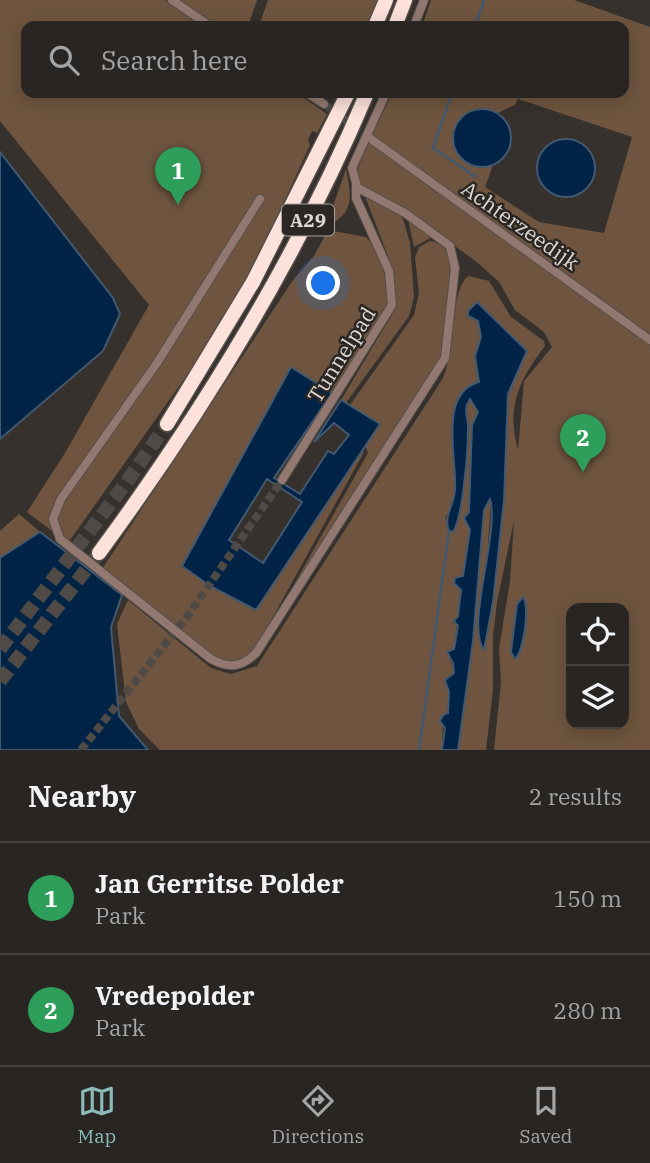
<!DOCTYPE html>
<html lang="en">
<head>
<meta charset="utf-8">
<style>
	body { margin:0; font-family:"IBM Plex Serif",serif; background:#34312f; color:#f1f3f6 }
	.controls { position:absolute; right:21px; bottom:21px; display:grid; overflow:hidden; border-radius:14px; box-shadow:0 4px 18px #0003 }
	.controls button { width:63px; height:63px; display:grid; place-items:center; padding:0; border:0; border-bottom:2px solid #444240; background:#282522; color:#f1f3f6; font:35px sans-serif }
	.you { position:absolute; left:324px; top:284px; width:24px; height:24px; margin:-18px; border:5px solid #fff; border-radius:50%; background:#1a73e8; box-shadow:0 0 0 10px #1a73e833 }
	.badge { display:grid; place-items:center; width:46px; height:46px; border-radius:50%; background:#8bbbb9; color:#fff; font-size:23px; font-weight:700 }
	.pin { position:absolute; translate:-50% -58px; filter:drop-shadow(0 2px 4px #0008) }
	.pin::after { content:''; position:absolute; top:37px; width:24px; height:21px; background:inherit; clip-path:polygon(0 0,100% 0,50% 100%) }
	.list { margin:0; padding:0; list-style:none }
	h2 { display:flex; justify-content:space-between; align-items:center; height:91px; margin:0; padding:0 28px; font-size:30px }
	h2 small { font-size:23px; font-weight:400; color:#a5a5a5 }
	.list li { display:grid; grid-template-columns:46px 1fr auto; gap:21px; align-items:center; box-sizing:border-box; height:112px; padding:0 28px; border-top:2px solid #444240 }
	.list b { display:block; font-size:26px; white-space:nowrap }
	.list p { margin:0; font-size:23px; white-space:nowrap; color:#a5a5a5 }
	.list em { font-size:23px; font-style:normal; color:#a5a5a5 }
	.icon { flex:none; width:38px; height:38px; fill:none; stroke:currentColor; stroke-width:2; stroke-linecap:round; stroke-linejoin:round }
	.map { position:relative; flex:none; width:650px; height:750px; overflow:hidden }
	.search { position:absolute; background:#282522; box-shadow:0 4px 18px #0003; left:21px; right:21px; top:21px; height:77px; display:flex; align-items:center; gap:18px; box-sizing:border-box; padding:0 24px; border-radius:14px; color:#a5a5a5; font-size:26px }
	.sheet { height:315px; background:#282522 }
	nav { display:flex; justify-content:space-around; align-items:center; box-sizing:border-box; height:98px; border-top:2px solid #444240; background:#282522; font-size:19px; color:#a5a5a5 }
	nav a { display:grid; justify-items:center; gap:4px }
	nav .on { color:#8bbbb9 }
	.map>svg:first-child { display:block }
	.green { fill:#6f553f; fill-rule:evenodd }
	.water { fill:#002346; stroke:#425971; stroke-width:2; fill-rule:evenodd }
	.lines { fill:none; stroke-linecap:round; stroke-linejoin:round }
	.stream { stroke:#425971; stroke-width:2.5 }
	.street-tunnel { stroke:#4f4a46; stroke-width:8; stroke-dasharray:8 4; stroke-linecap:butt }
	.highway-tunnel { stroke:#4f4a46; stroke-width:14; stroke-dasharray:14 7; stroke-linecap:butt }
	.street-casing { stroke:#544f4b; stroke-width:10 }
	.highway-casing { stroke:#544f4b; stroke-width:17 }
	.street { stroke:#927870; stroke-width:8 }
	.highway { stroke:#fce2da; stroke-width:14 }
	.labels { text-anchor:middle; stroke-width:5; stroke-linejoin:round; paint-order:stroke }
	.shield { fill:#2c2723; stroke:#a6a3a0; stroke-width:2 }
	.shield-label { font-size:19px; font-weight:bold; fill:#dbd8d5 }
	.street-label { font-size:21px; fill:#dbd8d5; stroke:#2c2723 }
</style>
</head>
<body>
<div class="map">
<svg width="650" height="750" viewBox="0 0 650 750">
	<rect width="100%" height="100%" fill="#36312d"/>
	<g class="green">
		<polygon points="0,0 165,0 202,26 26,26 26,93 297,93 327,114 317,133 312,131 308,140 310,145 250,276 199,358 68,543 27,512 65,453 149,305 0,121"/>
		<polygon points="180,0 257,0 248,26 217,26"/>
		<polygon points="268,0 381,0 370,26 259,26"/>
		<path d="M431,0h143l76,27v307l-278,-198 20,-43h232v-67h-202zM518,99l114,38 -28,96 -65,-11 -54,-35 8,-22 -22,1 -19,-33 10,-17 8,-5 10,-3 18,5 17,-8z"/>
		<path d="M369,142l281,203v405h-156l7,-68 -2,-33 11,-68 4,-60 -17,81 -4,34v54l-7,60h-28l15,-109 11,-131 7,-11 -4,62 -9,68 6,16 9,-43 11,-102 4,-106 19,-43 -50,-49 -9,9 1,5 10,5 2,16 -6,19 4,26c-51,29 -6,96 -34,136l12,8 11,-96 -3,-16 5,-15 8,8v5l-8,46 -1,55 -5,5 6,12 -7,46 -4,3 2,10 -7,61 -6,1 6,22 -8,13 3,6 -1,21 -5,2 -1,35h-282l-21,-21 -13,-27 -9,-78 11,-24 83,68 20,6 26,-8 186,-288c13,-27 7,-92 26,-102l20,5 22,36 33,24 1,5c-26,34 -39,61 -27,104l6,-69 28,-34 -8,-15 -29,-22 -16,-28 -21,-19 -72,-53 -45,-25 -5,-13zM571,608h53v116h-53z"/>
		<path d="M346,169c5,24 9,41 -14,55l-5,-1z"/>
		<polygon points="368,197 397,212 403,219 410,243 414,297 409,316 346,403 341,400 397,306 393,269 366,199"/>
		<polygon points="408,219 432,237 414,247"/>
		<polygon points="328,230 366,237 374,246 384,270 388,302 382,322 332,393 292,367 182,565 256,610 362,450 364,452 258,644 243,663 219,663 102,569 293,280 314,256"/>
		<path d="M430,241c13,2 17,9 22,21l-9,94 -160,248 85,-151 -3,-8 15,-21 -30,-19 64,-90 5,-22 -4,-35 4,-11z"/>
		<polygon points="19,514 40,532 0,558 0,531"/>
	</g>
	<g class="water">
		<circle cx="482" cy="138" r="29"/>
		<circle cx="566" cy="168" r="29"/>
		<polygon points="0,152 113,298 120,314 103,351 0,439"/>
		<path d="M477,302l50,49 -19,43 -4,106 -11,102 -9,48c-19,-24 16,-118 6,-151l-6,11 -11,131 -15,109h-16l3,-22 -5,-7 3,-6 5,-2 1,-21 -4,-12 9,-7 -1,-10 -6,-11 7,-3 4,-23 -4,-5 4,-5 3,-26 -7,-7 1,-5 8,-2 7,-46 -6,-12 5,-6 3,-87 6,-13 -8,-13c-8,11 -1,19 -2,31 0,20 -5,87 -15,102l-4,-1c-6,-15 5,-25 6,-41 2,-32 -17,-97 24,-108l-4,-26 6,-19 -3,-16 -10,-5v-5z"/>
		<path d="M291,367l41,26 -58,85 26,16 28,-43 6,3 15,-19 -15,-12 -20,19 27,-42 39,24 -124,186 -46,-24 -28,-20zM267,479l35,23 -39,61 -34,-23z"/>
		<polygon points="40,532 122,595 111,627 119,716 148,750 0,750 0,558"/>
		<path d="M523,597c7,8 1,55 -8,62l-4,-7 6,-48z"/>
	</g>
	<g class="lines">
		<g class="stream">
			<polyline points="475,26 484,0"/>
			<polyline points="452,93 433,148 476,177"/>
			<polyline points="419,750 449,531"/>
		</g>
		<g class="street-tunnel">
			<polyline points="324,104 371,139"/>
			<polyline points="81,750 189,614 282,480"/>
		</g>
		<g class="highway-tunnel">
			<polyline points="0,649 126,483 167,424"/>
			<polyline points="0,681 99,553"/>
		</g>
		<defs>
			<g id="street">
				<polyline points="172,0 210,26"/>
				<polyline points="414,26 424,0"/>
				<polyline points="307,93 324,104"/>
				<polyline points="371,139 650,340"/>
				<polyline points="358,190 352,168 386,93"/>
				<path d="M260,199l-103,164 -96,136 -8,20 7,20 151,120c18,10 31,8 45,-6l189,-295 10,-90 -5,-22 -45,-33 -49,-26"/>
				<polyline points="282,480 392,305 389,271 356,198 356,187"/>
			</g>
			<g id="highway">
				<polyline points="375,26 386,0"/>
				<polyline points="395,26 405,0"/>
				<polyline points="167,424 253,282 348,93"/>
				<path d="M99,553c106,-144 199,-296 268,-460"/>
			</g>
		</defs>
		<use href="#street" class="street-casing"/>
		<use href="#highway" class="highway-casing"/>
		<use href="#street" class="street"/>
		<use href="#highway" class="highway"/>
	</g>
	<g class="labels">
		<rect class="shield" x="282" y="204.5" width="52" height="31" rx="5"/>
		<g class="shield-label">
			<text x="308" y="227">A29</text>
		</g>
		<g class="street-label">
			<text transform="translate(520 226) rotate(35)" y="7">Achterzeedijk</text>
			<text transform="translate(342 355) rotate(-58)" y="7">Tunnelpad</text>
		</g>
	</g>
</svg>
<div class="controls">
<button><svg class="icon" aria-label="locate" viewBox="0 0 24 24"><circle cx="12" cy="12" r="6"/><path d="M12 2v4M12 18v4M2 12h4M18 12h4"/></svg></button>
<button><svg class="icon" aria-label="layers" viewBox="0 0 24 24"><path d="M12 4l9 5-9 5-9-5zM3 14l9 5 9-5"/></svg></button>
</div>
<div class="you"></div>
<div class="pin badge" style="left:178px;top:205px;background:#2e9e5b">1</div>
<div class="pin badge" style="left:583px;top:472px;background:#2e9e5b">2</div>
<div class="search"><svg class="icon" aria-label="search" viewBox="0 0 24 24"><circle cx="10" cy="10" r="6"/><path d="M15 15l6 6"/></svg>Search here</div>
</div>
<section class="sheet">
<h2>Nearby<small>2 results</small></h2>
<ul class="list">
<li><span class="badge" style="background:#2e9e5b">1</span><div><b>Jan Gerritse Polder</b><p>Park</p></div><em>150 m</em></li>
<li><span class="badge" style="background:#2e9e5b">2</span><div><b>Vredepolder</b><p>Park</p></div><em>280 m</em></li>
</ul>
</section>
<nav>
<a class="on"><svg class="icon" aria-label="map" viewBox="0 0 24 24"><path d="M3 6l6-2 6 2 6-2v14l-6 2-6-2-6 2zM9 4v14M15 6v14"/></svg>Map</a>
<a><svg class="icon" aria-label="directions" viewBox="0 0 24 24"><path d="M12 3l9 9-9 9-9-9zM9 14v-3h6M13 9l2 2-2 2"/></svg>Directions</a>
<a><svg class="icon" aria-label="saved" viewBox="0 0 24 24"><path d="M7 4h10v16l-5-4-5 4z"/></svg>Saved</a>
</nav>
</body>
</html>
